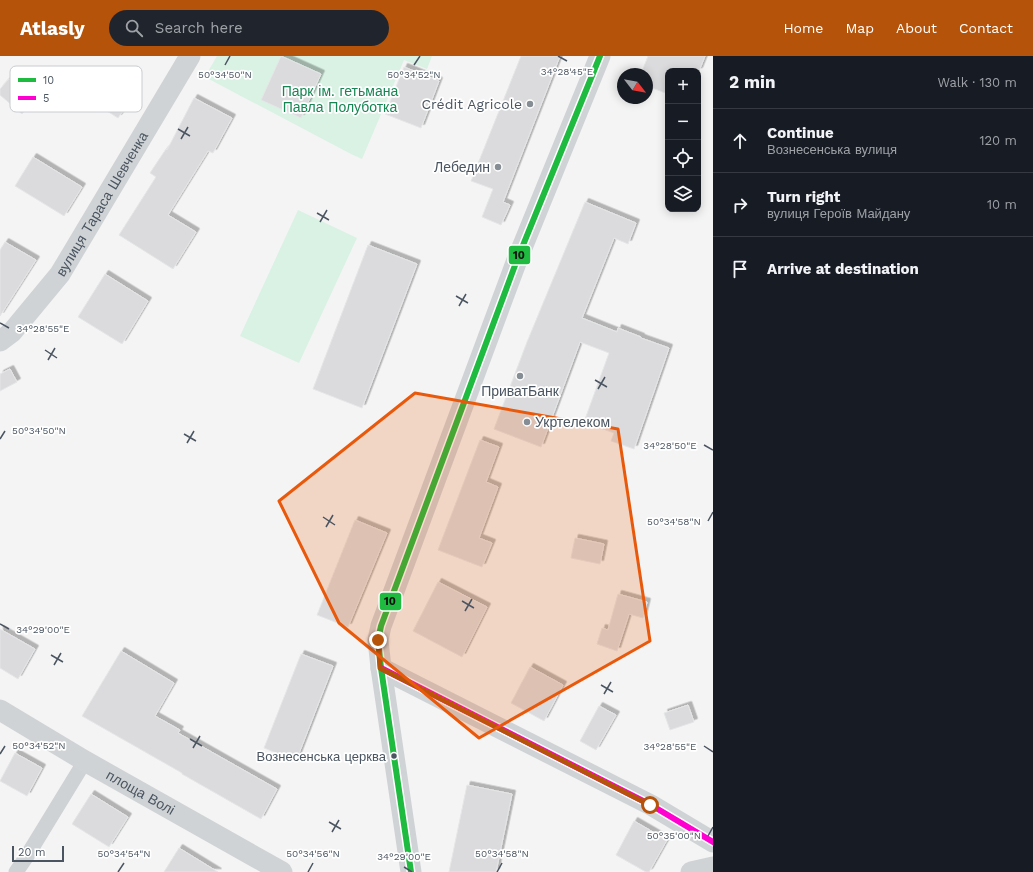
<!DOCTYPE html>
<html lang="en">
<head>
<meta charset="utf-8">
<style>
	body { margin:0; font-family:"Work Sans",sans-serif; background:#20242c; color:#f1f3f6 }
	.controls { position:absolute; right:12px; top:12px; display:grid; overflow:hidden; border-radius:8px; box-shadow:0 2px 10px #0003 }
	.controls button { width:36px; height:36px; display:grid; place-items:center; padding:0; border:0; border-bottom:1px solid #363941; background:#171b24; color:#f1f3f6; font:20px sans-serif }
	.compass { position:absolute; left:617px; top:12px; width:36px; height:36px; border-radius:50%; background:#171b24; box-shadow:0 2px 10px #0003; rotate:121deg }
	.scale { position:absolute; left:12px; bottom:10px; width:52px; box-sizing:border-box; padding-left:4px; border:2px solid #4a5561; border-top:0; font-size:11px; line-height:14px; white-space:nowrap; color:#4a5561; -webkit-text-stroke:3px #fff; paint-order:stroke }
	.stop { position:absolute; width:12px; height:12px; margin:-9px; border:3px solid #b45309; border-radius:50%; background:#fff }
	.stop.end { background:#b45309; border-color:#fff; box-shadow:0 1px 4px #0008 }
	.list { margin:0; padding:0; list-style:none }
	h2 { display:flex; justify-content:space-between; align-items:center; height:52px; margin:0; padding:0 16px; font-size:17px }
	h2 small { font-size:13px; font-weight:400; color:#9ea1a6 }
	.list li { display:grid; grid-template-columns:26px 1fr auto; gap:12px; align-items:center; box-sizing:border-box; height:64px; padding:0 16px; border-top:1px solid #363941 }
	.list b { display:block; font-size:15px; white-space:nowrap }
	.list p { margin:0; font-size:13px; white-space:nowrap; color:#9ea1a6 }
	.list em { font-size:13px; font-style:normal; color:#9ea1a6 }
	.icon { flex:none; width:22px; height:22px; fill:none; stroke:currentColor; stroke-width:2; stroke-linecap:round; stroke-linejoin:round }
	.map { position:relative; flex:none; width:713px; height:816px; overflow:hidden }
	header { display:flex; align-items:center; gap:24px; box-sizing:border-box; height:56px; padding:0 20px; background:#b45309; color:#fff }
	header strong { font-size:19px }
	nav { display:flex; gap:22px; margin-inline-start:auto; font-size:14px }
	.search { width:280px; height:36px; background:#20242c; display:flex; align-items:center; gap:10px; box-sizing:border-box; padding:0 14px; border-radius:22px; color:#9ea1a6; font-size:15px }
	main { display:flex }
	aside { flex:1; background:#171b24 }
	.map>svg:first-child { display:block }
	.green { fill:#d9f2e4 }
	.building { fill:#dbdbdd; stroke:#e5e6e7; filter:url(#shadow) }
	.lines { fill:none; stroke-linecap:round; stroke-linejoin:round }
	.street { stroke:#cfd2d5; stroke-width:15 }
	.secondary { stroke:#d0d3d5; stroke-width:21 }
	.bus-1-casing { stroke:#fff; stroke-width:9 }
	.bus-2-casing { stroke:#fff; stroke-width:9 }
	.bus-1 { stroke:#1ebb40; stroke-width:6 }
	.bus-2 { stroke:#ff00d0; stroke-width:6 }
	.route { stroke:#b45309; stroke-width:5 }
	.marked { fill:#e8590c; fill-opacity:0.2; stroke:#e8590c; stroke-width:3; stroke-linejoin:round }
	.ticks { fill:none; stroke:#4a5561; stroke-width:1.5 }
	.poi-dot { fill:#868d94; stroke:#fff; stroke-width:1.5 }
	.bus-dot { fill:#4a5561; stroke:#fff; stroke-width:1.5 }
	.labels { text-anchor:middle; stroke-width:3.5; stroke-linejoin:round; paint-order:stroke }
	.bus-label { font-size:13px; fill:#4a5561; stroke:#fff; text-anchor:end }
	.park-label { font-size:14px; fill:#178553; stroke:#fff }
	.poi-label { font-size:14px; fill:#4a5561; stroke:#fff; text-anchor:end }
	.street-label { font-size:14px; fill:#4a5561; stroke:#fff }
	.key { fill:#fff; stroke:#c9ccd0; stroke-width:1 }
	.key-label { font-size:11px; fill:#4a5561 }
	.ticks-label { font-size:10px; text-anchor:middle; fill:#4a5561; stroke:#fff; stroke-width:3.5; stroke-linejoin:round; paint-order:stroke }
	.line-badge { stroke:#fff; stroke-width:1.5 }
	.pale-badge-label { font-size:11px; text-anchor:middle; font-weight:bold; fill:#111 }
</style>
</head>
<body>
<header>
<strong>Atlasly</strong>
<div class="search"><svg class="icon" aria-label="search" viewBox="0 0 24 24"><circle cx="10" cy="10" r="6"/><path d="M15 15l6 6"/></svg>Search here</div>
<nav><a>Home</a><a>Map</a><a>About</a><a>Contact</a></nav>
</header>
<main>
<div class="map">
<svg width="713" height="816" viewBox="0 0 713 816">
	<defs>
		<filter id="shadow"><feDropShadow dx="3.5" dy="-3.5" stdDeviation="0" flood-color="#0004"/></filter>
	</defs>
	<rect width="100%" height="100%" fill="#f4f4f4"/>
	<g class="green">
		<polygon points="217,0 432,0 427,13 404,4 362,103 351,98 205,21"/>
		<polygon points="298,154 357,182 299,307 240,280"/>
	</g>
	<g class="building">
		<polygon points="281,0 321,18 301,62 261,44"/>
		<polygon points="521,0 560,0 503,146 510,149 501,169 482,161 493,133 471,125"/>
		<polygon points="648,0 705,0 699,15 668,15 668,38 647,30 647,18 641,18"/>
		<polygon points="404,11 439,25 421,72 385,58"/>
		<polygon points="110,16 137,34 118,62 91,45"/>
		<polygon points="9,23 33,44 22,58 0,39 0,33"/>
		<polygon points="194,42 232,62 213,97 208,95 168,159 196,176 173,213 119,179 156,121 150,117 166,93 167,94"/>
		<polygon points="33,101 82,131 64,160 15,130"/>
		<polygon points="585,146 636,167 628,188 614,182 582,262 617,276 618,272 641,281 641,282 669,292 634,393 611,385 614,377 584,366 609,297 580,286 541,391 494,373 527,286"/>
		<polygon points="5,186 36,204 0,260 0,194"/>
		<polygon points="368,189 417,208 362,352 313,333"/>
		<polygon points="105,218 148,245 122,288 78,261"/>
		<polygon points="10,313 17,326 0,335 0,318"/>
		<polygon points="480,384 499,391 486,426 498,431 479,482 492,487 482,511 438,494"/>
		<polygon points="355,464 387,477 348,571 317,559"/>
		<polygon points="575,482 604,488 600,508 571,502"/>
		<polygon points="438,526 487,551 462,601 413,575"/>
		<polygon points="618,538 647,546 643,562 629,558 617,595 597,588 602,572 608,574"/>
		<polygon points="0,573 35,593 18,623 0,612"/>
		<polygon points="121,595 174,627 155,660 180,674 178,677 277,733 261,763 182,718 182,717 82,660"/>
		<polygon points="301,598 333,610 296,705 264,692"/>
		<polygon points="530,611 563,629 544,665 511,647"/>
		<polygon points="688,649 694,666 670,674 664,657"/>
		<polygon points="599,650 616,659 596,694 580,685"/>
		<polygon points="15,697 42,712 27,740 0,725"/>
		<polygon points="467,729 512,738 496,816 449,816"/>
		<polygon points="91,738 128,761 109,791 72,768"/>
		<polygon points="634,765 667,784 649,816 646,816 616,799"/>
		<polygon points="179,792 218,816 164,816"/>
	</g>
	<g class="lines">
		<polyline class="street" points="16,816 27,800 85,705"/>
		<g class="secondary">
			<path id="s1" d="M0,285l12,-9 48,-58 130,-218"/>
			<polyline points="381,612 651,749 713,786"/>
			<path id="s2" d="M0,654l85,51 197,111"/>
			<polyline points="411,816 381,612 378,584 381,570 517,204 600,0"/>
			<polyline points="691,816 713,811"/>
		</g>
		<defs>
			<polyline id="bus-1" points="411,816 381,612 378,584 381,570 517,204 600,0"/>
			<polyline id="bus-2" points="381,612 651,749 713,786"/>
		</defs>
		<use href="#bus-1" class="bus-1-casing"/>
		<use href="#bus-2" class="bus-2-casing"/>
		<use href="#bus-1" class="bus-1"/>
		<use href="#bus-2" class="bus-2"/>
	</g>
	<g class="lines">
		<polyline class="route" points="378,584 380,612 650,749"/>
	</g>
	<path class="marked" d="M415,337l203,36 32,212 -171,97 -140,-115 -60,-122z"/>
	<path class="ticks" d="M558,0l9,5M225,9l5,-9M414,9l6,-9M178,73l12,7M181,83l7,-12M317,157l12,7M320,166l7,-12M456,240l12,7M459,250l7,-12M0,267l9,5M45,294l12,8M48,304l7,-12M595,324l12,7M598,333l7,-12M184,378l12,7M0,383l5,-8M187,387l7,-12M704,389l9,5M323,461l12,8M708,465l5,-9M326,471l7,-12M462,545l12,7M465,555l7,-12M0,568l9,5M51,599l12,7M54,609l7,-12M601,629l12,7M604,638l7,-12M190,683l12,7M704,690l9,6M193,692l7,-12M0,698l5,-8M329,766l12,7M332,776l7,-12M708,780l5,-9M404,811l8,5M118,816l6,-9M308,816l5,-9M497,816l5,-9"/>
	<g class="poi-dot">
		<circle cx="530" cy="48" r="4"/>
		<circle cx="498" cy="111" r="4"/>
		<circle cx="520" cy="320" r="4"/>
		<circle cx="527" cy="366" r="4"/>
	</g>
	<circle class="bus-dot" cx="394" cy="700" r="3.5"/>
	<g class="labels">
		<g class="bus-label">
			<text x="386" y="705">Вознесенська церква</text>
		</g>
		<g class="park-label">
			<text x="340" y="40">Парк ім. гетьмана<tspan x="340" dy="16">Павла Полуботка</tspan></text>
		</g>
		<g class="poi-label">
			<text x="522" y="53">Crédit Agricole</text>
			<text x="490" y="116">Лебедин</text>
			<text x="520" y="340" text-anchor="middle">ПриватБанк</text>
			<text x="535" y="371" text-anchor="start">Укртелеком</text>
		</g>
		<g class="street-label">
			<text dy="5" stroke="none"><textPath href="#s1" startOffset="172">вулиця Тараса Шевченка</textPath></text>
			<text dy="5" stroke="none"><textPath href="#s2" startOffset="163">площа Волі</textPath></text>
		</g>
	</g>
	<rect x="10" y="10" width="132" height="46" rx="6" class="key"/>
	<rect x="18" y="22" width="18" height="4" fill="#1ebb40"/>
	<rect x="18" y="40" width="18" height="4" fill="#ff00d0"/>
	<g class="key-label">
		<text x="43" y="28">10</text>
		<text x="43" y="46">5</text>
	</g>
	<g class="ticks-label">
		<text x="567" y="19">34°28'45"E</text>
		<text x="414" y="22">50°34'52"N</text>
		<text x="225" y="22">50°34'50"N</text>
		<text x="43" y="276">34°28'55"E</text>
		<text x="39" y="378">50°34'50"N</text>
		<text x="670" y="393">34°28'50"E</text>
		<text x="674" y="469">50°34'58"N</text>
		<text x="43" y="577">34°29'00"E</text>
		<text x="39" y="693">50°34'52"N</text>
		<text x="670" y="694">34°28'55"E</text>
		<text x="674" y="783">50°35'00"N</text>
		<text x="124" y="801">50°34'54"N</text>
		<text x="313" y="801">50°34'56"N</text>
		<text x="502" y="801">50°34'58"N</text>
		<text x="404" y="804">34°29'00"E</text>
	</g>
	<g class="line-badge">
		<rect x="508" y="189" width="23" height="20" rx="4" fill="#1ebb40"/>
		<rect x="379" y="536" width="23" height="19" rx="4" fill="#1ebb40"/>
	</g>
	<g class="pale-badge-label">
		<text x="519" y="203">10</text>
		<text x="390" y="549">10</text>
	</g>
</svg>
<div class="controls">
<button>+</button>
<button>−</button>
<button><svg class="icon" aria-label="locate" viewBox="0 0 24 24"><circle cx="12" cy="12" r="6"/><path d="M12 2v4M12 18v4M2 12h4M18 12h4"/></svg></button>
<button><svg class="icon" aria-label="layers" viewBox="0 0 24 24"><path d="M12 4l9 5-9 5-9-5zM3 14l9 5 9-5"/></svg></button>
</div>
<svg class="compass" viewBox="-18 -18 36 36"><path d="M0-13l5 13h-10z" fill="#e53935"/><path d="M0 13l5-13h-10z" fill="#9ea1a6"/></svg>
<div class="scale">20 m</div>
<div class="stop" style="left:650px;top:749px"></div>
<div class="stop end" style="left:378px;top:584px"></div>
</div>
<aside>
<h2>2 min<small>Walk · 130 m</small></h2>
<ul class="list">
<li><svg class="icon" aria-label="ahead" viewBox="0 0 24 24"><path d="M12 20V5M6 11l6-6 6 6"/></svg><div><b>Continue</b><p>Вознесенська вулиця</p></div><em>120 m</em></li>
<li><svg class="icon" aria-label="right" viewBox="0 0 24 24"><path d="M7 20v-9h11M14 6l5 5-5 5"/></svg><div><b>Turn right</b><p>вулиця Героїв Майдану</p></div><em>10 m</em></li>
<li><svg class="icon" aria-label="arrive" viewBox="0 0 24 24"><path d="M6 21V4h12l-3 4 3 4H6"/></svg><div><b>Arrive at destination</b></div></li>
</ul>
</aside>
</main>
</body>
</html>
